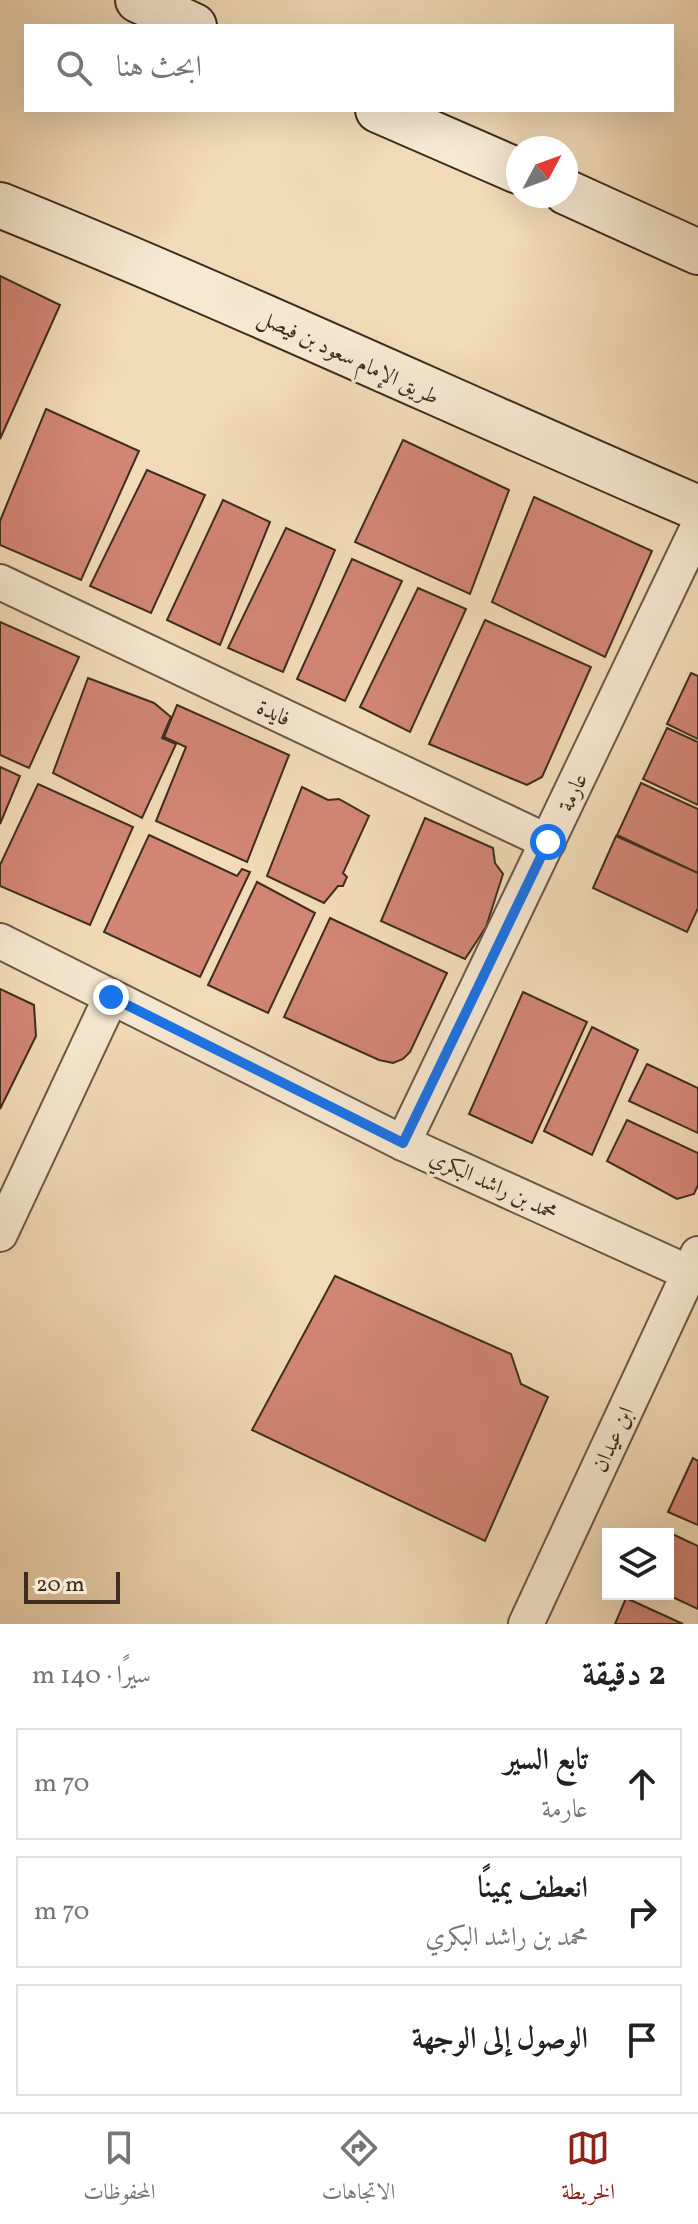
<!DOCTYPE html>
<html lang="ar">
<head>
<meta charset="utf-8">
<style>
	body { margin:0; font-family:Vollkorn,Amiri,serif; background:#f2f2f2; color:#222; direction:rtl }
	.controls { position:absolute; right:24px; bottom:24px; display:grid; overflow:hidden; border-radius:0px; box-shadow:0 8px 32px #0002 }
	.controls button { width:72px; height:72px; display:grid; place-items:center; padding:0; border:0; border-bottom:2px solid #e0e0e0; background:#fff; color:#222; font:40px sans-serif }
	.compass { position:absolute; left:506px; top:136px; width:72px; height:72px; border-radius:50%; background:#fff; box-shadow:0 8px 32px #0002; rotate:49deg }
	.scale { position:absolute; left:24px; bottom:20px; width:96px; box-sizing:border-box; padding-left:8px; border:4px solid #3e2d20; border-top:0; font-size:22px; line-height:28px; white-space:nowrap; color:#3e2d20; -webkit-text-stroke:6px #f7e8d1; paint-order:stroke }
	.stop { position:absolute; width:24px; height:24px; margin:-18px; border:6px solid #1a73e8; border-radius:50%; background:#fff }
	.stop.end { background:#1a73e8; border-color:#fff; box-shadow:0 2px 8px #0008 }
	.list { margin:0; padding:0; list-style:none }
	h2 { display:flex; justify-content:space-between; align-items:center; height:104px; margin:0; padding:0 32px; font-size:34px }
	h2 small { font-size:26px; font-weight:400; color:#767676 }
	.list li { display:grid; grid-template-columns:52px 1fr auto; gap:24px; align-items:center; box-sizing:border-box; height:112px; margin:0 16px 16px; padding:0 16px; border:2px solid #e0e0e0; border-radius:0px }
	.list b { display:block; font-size:30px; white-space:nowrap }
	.list p { margin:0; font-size:26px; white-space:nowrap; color:#767676 }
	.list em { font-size:26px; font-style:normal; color:#767676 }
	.icon { flex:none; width:44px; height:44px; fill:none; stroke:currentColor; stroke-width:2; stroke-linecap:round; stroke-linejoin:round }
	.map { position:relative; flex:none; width:698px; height:1624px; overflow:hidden; direction:ltr }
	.search { position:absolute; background:#fff; box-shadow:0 8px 32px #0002; left:24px; right:24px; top:24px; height:88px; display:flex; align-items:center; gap:20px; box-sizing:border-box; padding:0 28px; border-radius:0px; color:#767676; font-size:30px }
	.sheet { height:488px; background:#fff }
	nav { display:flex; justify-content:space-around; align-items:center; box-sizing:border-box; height:112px; border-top:2px solid #e0e0e0; background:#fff; font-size:22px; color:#767676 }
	nav a { display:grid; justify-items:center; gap:4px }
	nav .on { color:#8f2418 }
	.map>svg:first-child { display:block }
	.building { fill:#d38576; stroke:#3e2d20; stroke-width:2 }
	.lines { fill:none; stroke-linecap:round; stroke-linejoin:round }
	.street-casing { stroke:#6b5846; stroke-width:38 }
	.secondary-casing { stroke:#3e2d20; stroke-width:48 }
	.street { stroke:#f7e8d1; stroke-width:34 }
	.secondary { stroke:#f7e8d1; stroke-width:44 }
	.route { stroke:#1a73e8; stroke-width:10 }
	.labels { text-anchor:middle; stroke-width:6; stroke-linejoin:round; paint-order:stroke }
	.street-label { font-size:22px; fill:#3e2d20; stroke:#f7e8d1 }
</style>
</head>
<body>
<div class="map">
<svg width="698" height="1624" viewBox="0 0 698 1624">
	<rect width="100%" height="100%" fill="#f2dbb8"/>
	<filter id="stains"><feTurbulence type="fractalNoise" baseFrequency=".0025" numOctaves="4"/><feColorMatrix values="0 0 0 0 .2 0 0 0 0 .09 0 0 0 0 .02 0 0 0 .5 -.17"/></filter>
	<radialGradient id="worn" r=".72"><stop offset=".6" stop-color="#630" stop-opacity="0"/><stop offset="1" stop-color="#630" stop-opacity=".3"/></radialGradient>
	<g class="building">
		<polygon points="0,276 60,305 0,439"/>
		<polygon points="46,409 139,451 81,580 0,545 0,521"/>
		<polygon points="403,440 509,490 470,594 355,542"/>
		<polygon points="147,470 205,495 151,613 90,586"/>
		<polygon points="534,497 652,551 605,657 492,602"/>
		<polygon points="223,500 270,522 220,645 167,620"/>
		<polygon points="286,528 335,550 283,672 228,648"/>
		<polygon points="352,559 402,581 345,701 297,679"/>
		<polygon points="418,588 466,609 410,732 360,707"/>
		<polygon points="485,620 591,667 542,777 527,785 429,744"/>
		<polygon points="0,622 79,657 29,768 0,755"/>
		<polygon points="691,673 698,676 698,739 667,724"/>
		<polygon points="88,678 154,703 171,717 162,738 176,744 142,818 53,773"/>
		<polygon points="177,705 289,755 247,862 156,821 186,747 164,737"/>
		<polygon points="667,728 698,742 698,805 643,779"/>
		<polygon points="0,767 20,776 0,824"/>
		<polygon points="641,783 698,809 698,873 617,835"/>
		<polygon points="38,784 133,827 90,925 0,886 0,865"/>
		<polygon points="302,787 328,800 339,799 369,816 343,873 347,877 343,886 338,886 324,903 267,876"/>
		<polygon points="425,818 493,848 495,863 503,874 486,927 465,959 381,921"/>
		<polygon points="149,835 237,876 242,869 250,872 200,977 104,932"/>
		<polygon points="616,836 698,873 698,908 687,932 593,888"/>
		<polygon points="257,882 315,913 268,1013 208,985"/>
		<polygon points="330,918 447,973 410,1052 403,1059 393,1063 379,1060 284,1017"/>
		<polygon points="0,989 34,1005 36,1036 0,1109"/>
		<polygon points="523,992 587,1022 532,1143 469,1114"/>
		<polygon points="592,1027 638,1050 592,1155 544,1131"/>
		<polygon points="647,1064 698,1088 698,1133 629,1101"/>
		<polygon points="627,1120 698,1153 698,1185 694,1194 677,1199 607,1161"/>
		<polygon points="335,1276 511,1354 521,1384 548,1397 485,1541 252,1430"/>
		<polygon points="693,1458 698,1461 698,1525 668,1512"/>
		<polygon points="668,1532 698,1546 698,1609 666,1594"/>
		<polygon points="626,1598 683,1624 615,1624"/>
	</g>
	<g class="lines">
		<defs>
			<g id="street">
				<polyline points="0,582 548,842"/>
				<polyline points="0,941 403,1143 689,1273"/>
				<polyline points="403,1143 698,527"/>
				<polyline points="0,1234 111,997"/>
				<polyline points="526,1624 698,1254"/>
			</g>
			<g id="secondary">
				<polyline points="138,0 194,26"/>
				<polyline points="378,110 518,171"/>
				<polyline points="566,192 698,252"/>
				<path d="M0,205c235,95 465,203 698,303"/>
			</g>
		</defs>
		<use href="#street" class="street-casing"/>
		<use href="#secondary" class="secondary-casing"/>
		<use href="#street" class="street"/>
		<use href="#secondary" class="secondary"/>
	</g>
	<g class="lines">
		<polyline class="route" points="111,997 403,1143 548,842"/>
	</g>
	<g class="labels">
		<g class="street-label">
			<text transform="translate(349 356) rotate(25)" y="8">طريق الإمام سعود بن فيصل</text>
			<text transform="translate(274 712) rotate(25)" y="8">فايدة</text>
			<text transform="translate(572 792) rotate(-65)" y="8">عارمة</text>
			<text transform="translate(494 1184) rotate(25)" y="8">محمد بن راشد البكري</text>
			<text transform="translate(612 1439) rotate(-65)" y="8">ابن عيدان</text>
		</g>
	</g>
	<rect width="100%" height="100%" filter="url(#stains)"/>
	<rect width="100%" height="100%" fill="url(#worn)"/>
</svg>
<div class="controls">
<button><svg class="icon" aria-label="layers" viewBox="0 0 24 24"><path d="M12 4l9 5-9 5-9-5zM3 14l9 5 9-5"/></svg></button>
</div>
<svg class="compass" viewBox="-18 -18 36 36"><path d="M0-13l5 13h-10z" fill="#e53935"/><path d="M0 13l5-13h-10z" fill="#767676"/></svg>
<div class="scale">20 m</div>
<div class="stop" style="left:548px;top:842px"></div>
<div class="stop end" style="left:111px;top:997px"></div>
<div class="search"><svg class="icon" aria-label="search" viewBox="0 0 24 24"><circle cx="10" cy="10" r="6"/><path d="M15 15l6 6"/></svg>ابحث هنا</div>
</div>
<section class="sheet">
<h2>2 دقيقة<small>سيرًا · 140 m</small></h2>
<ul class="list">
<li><svg class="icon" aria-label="ahead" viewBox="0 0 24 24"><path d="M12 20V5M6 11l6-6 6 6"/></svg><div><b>تابع السير</b><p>عارمة</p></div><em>70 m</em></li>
<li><svg class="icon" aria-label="right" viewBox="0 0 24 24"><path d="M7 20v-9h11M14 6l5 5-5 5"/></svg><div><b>انعطف يمينًا</b><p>محمد بن راشد البكري</p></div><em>70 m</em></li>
<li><svg class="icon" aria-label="arrive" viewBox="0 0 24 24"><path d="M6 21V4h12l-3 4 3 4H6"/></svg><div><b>الوصول إلى الوجهة</b></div></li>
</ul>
</section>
<nav>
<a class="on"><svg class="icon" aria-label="map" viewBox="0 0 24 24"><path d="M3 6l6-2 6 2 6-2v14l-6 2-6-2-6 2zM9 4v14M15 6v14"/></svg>الخريطة</a>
<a><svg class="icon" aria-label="directions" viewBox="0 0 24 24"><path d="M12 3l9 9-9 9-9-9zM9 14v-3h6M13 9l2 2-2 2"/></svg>الاتجاهات</a>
<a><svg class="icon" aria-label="saved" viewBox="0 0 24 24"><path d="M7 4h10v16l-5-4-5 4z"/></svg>المحفوظات</a>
</nav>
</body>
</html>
